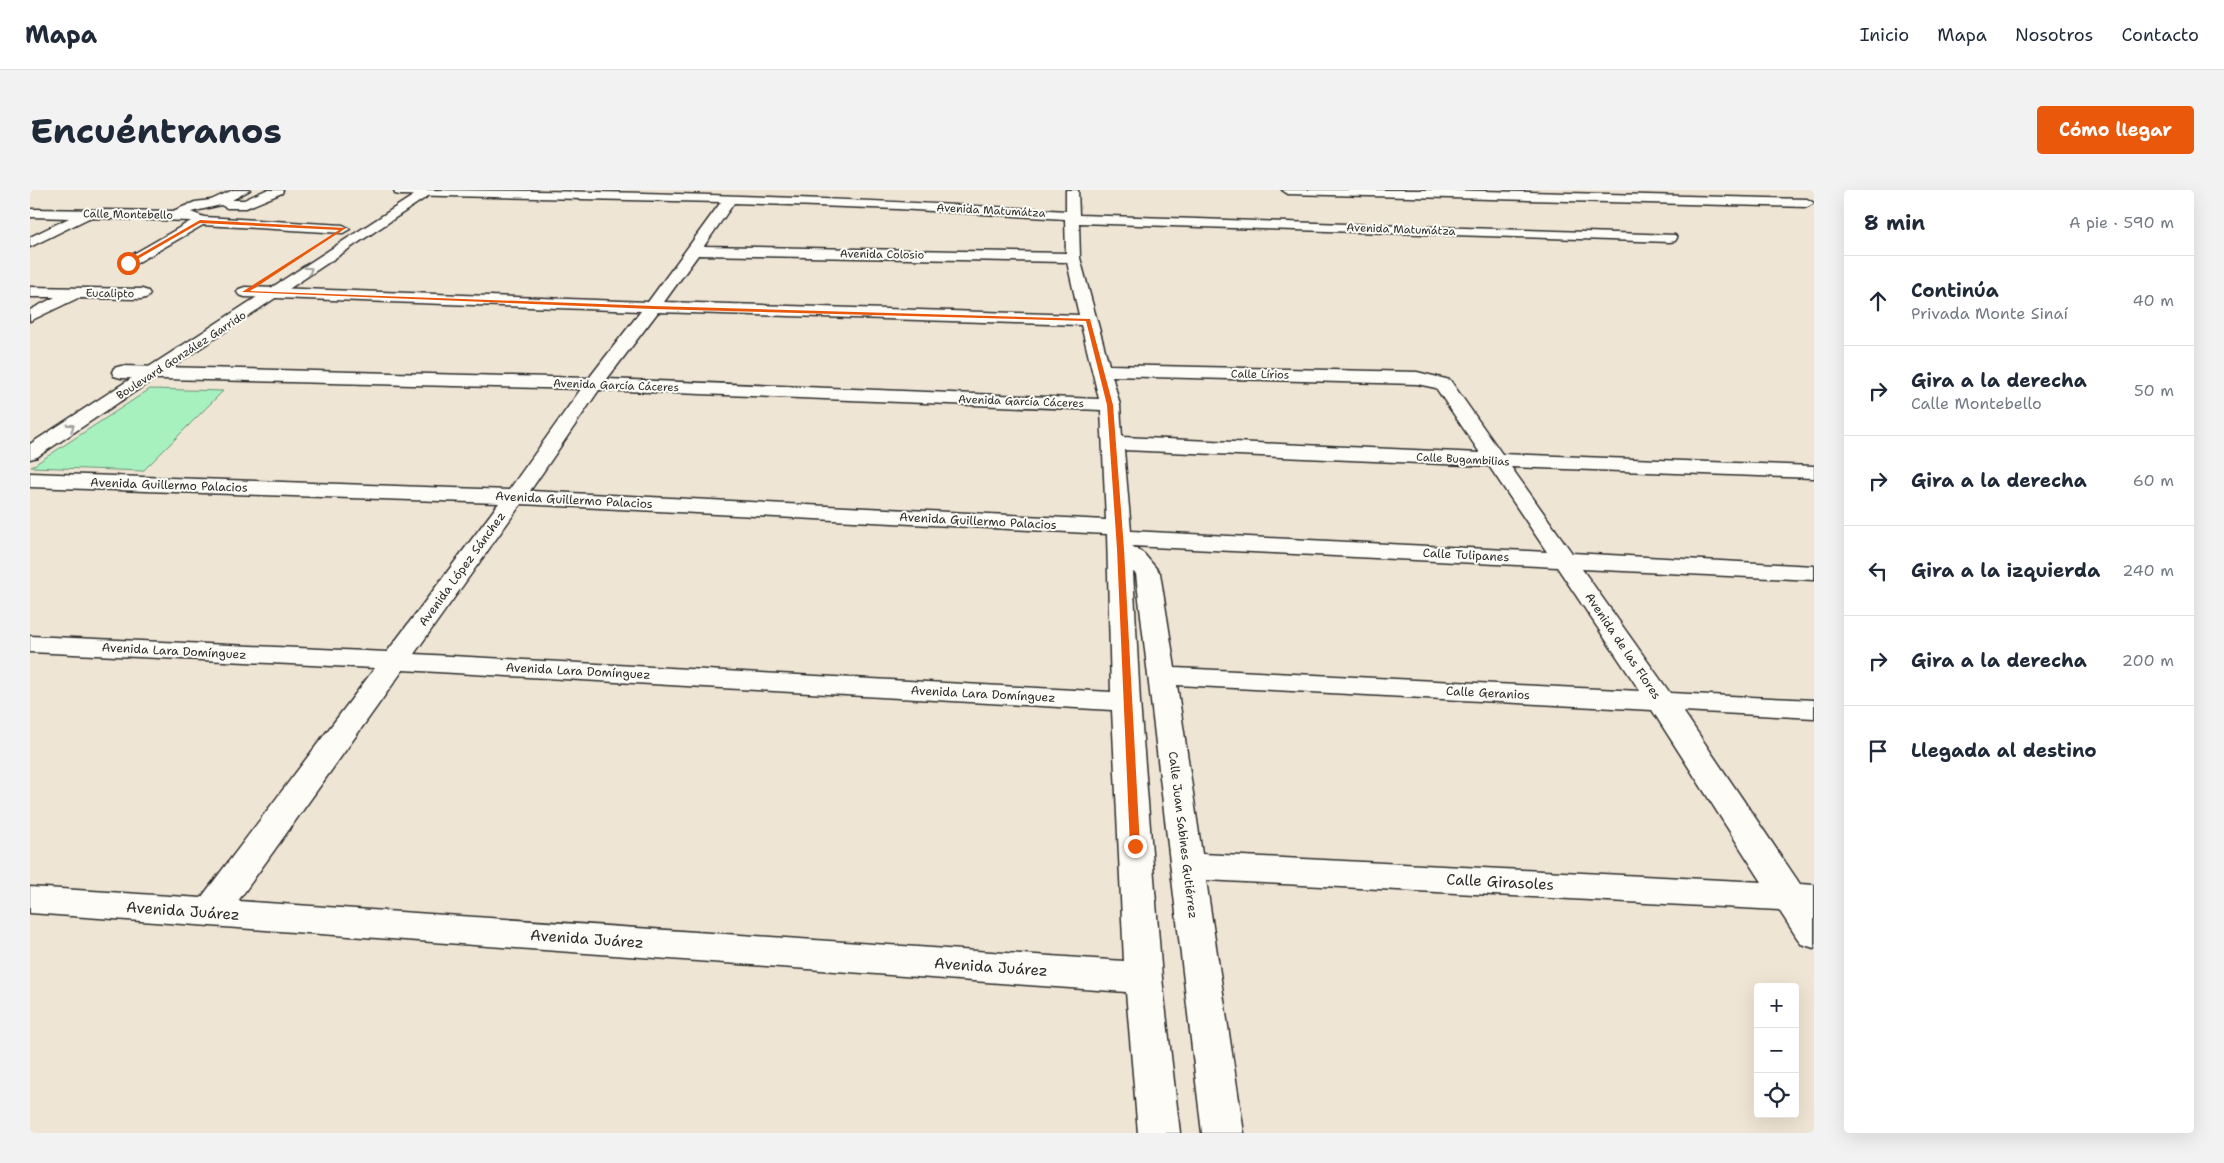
<!DOCTYPE html>
<html lang="es">
<head>
<meta charset="utf-8">
<style>
	body { margin:0; font-family:"Shantell Sans",sans-serif; background:#f2f2f3; color:#1f2937 }
	.controls { position:absolute; right:15px; bottom:15px; display:grid; overflow:hidden; border-radius:5px; box-shadow:0 5px 20px #0002 }
	.controls button { width:45px; height:45px; display:grid; place-items:center; padding:0; border:0; border-bottom:1px solid #e0e1e3; background:#fff; color:#1f2937; font:25px sans-serif }
	.stop { position:absolute; width:15px; height:15px; margin:-11px; border:4px solid #ea580c; border-radius:50%; background:#fff }
	.stop.end { background:#ea580c; border-color:#fff; box-shadow:0 1px 5px #0008 }
	.list { margin:0; padding:0; list-style:none }
	h2 { display:flex; justify-content:space-between; align-items:center; height:65px; margin:0; padding:0 20px; font-size:21px }
	h2 small { font-size:16px; font-weight:400; color:#747a83 }
	.list li { display:grid; grid-template-columns:32px 1fr auto; gap:15px; align-items:center; box-sizing:border-box; height:90px; padding:0 20px; border-top:1px solid #e0e1e3 }
	.list b { display:block; font-size:19px; white-space:nowrap }
	.list p { margin:0; font-size:16px; white-space:nowrap; color:#747a83 }
	.list em { font-size:16px; font-style:normal; color:#747a83 }
	.icon { flex:none; width:28px; height:28px; fill:none; stroke:currentColor; stroke-width:2; stroke-linecap:round; stroke-linejoin:round }
	.map { position:relative; flex:none; width:1784px; height:943px; overflow:hidden; border-radius:5px }
	header { display:flex; align-items:center; gap:30px; box-sizing:border-box; height:70px; padding:0 25px; background:#fff; border-bottom:1px solid #e0e1e3 }
	header strong { font-size:24px }
	nav { display:flex; gap:28px; margin-inline-start:auto; font-size:18px }
	.intro { display:flex; align-items:center; justify-content:space-between; box-sizing:border-box; height:120px; padding:0 30px }
	h1 { margin:0; font-size:35px }
	.button { padding:12px 22px; border-radius:5px; background:#ea580c; color:#fff; font-size:18px; font-weight:700 }
	main { display:flex; gap:30px; padding:0 30px }
	aside { flex:1; background:#fff; border-radius:5px; box-shadow:0 5px 20px #0002 }
	.map>svg:first-child { display:block }
	.green { fill:#a7f1bf; stroke:#698e75 }
	.lines { fill:none; stroke-linecap:round; stroke-linejoin:round }
	.minor-casing { stroke:#2b2b2b; stroke-width:3 }
	.tertiary-casing { stroke:#2b2b2b; stroke-width:3 }
	.minor { fill:#fdfcf7; fill-rule:evenodd }
	.tertiary { fill:#fdfcf7; fill-rule:evenodd }
	.oneway { stroke:#9e9e9b }
	.route { fill:#ea580c }
	.labels { text-anchor:middle; stroke-width:4; stroke-linejoin:round; paint-order:stroke }
	.far-street-label { font-size:11px; fill:#2b2b2b; stroke:#fdfcf7 }
	.street-label { font-size:12px; fill:#2b2b2b; stroke:#fdfcf7 }
	.near-street-label { font-size:15px; fill:#2b2b2b; stroke:#fdfcf7 }
</style>
</head>
<body>
<header>
<strong>Mapa</strong>
<nav><a>Inicio</a><a>Mapa</a><a>Nosotros</a><a>Contacto</a></nav>
</header>
<div class="intro"><h1>Encuéntranos</h1><a class="button">Cómo llegar</a></div>
<main>
<div class="map">
<svg width="1784" height="943" viewBox="0 0 1784 943">
	<rect width="100%" height="100%" fill="#efe5d4"/>
	<filter id="ink" filterUnits="userSpaceOnUse"><feTurbulence type="fractalNoise" baseFrequency=".02" numOctaves="2"/><feDisplacementMap in="SourceGraphic" scale="10" xChannelSelector="R" yChannelSelector="G"/><feConvolveMatrix kernelMatrix="1 2 1 2 8 2 1 2 1" color-interpolation-filters="sRGB"/></filter>
	<g filter="url(#ink)">
		<polygon class="green" points="120,199 193,201 113,281 1,277"/>
		<g class="lines">
			<defs>
				<g id="minor">
					<polygon points="203,0 220,0 202,10 214,10 236,0 253,0 252,3 216,18 197,18 191,15 161,22 174,27 313,35 320,39 313,43 173,35 98,78 93,76 90,73 93,70 161,31 59,28 0,57 0,47 39,28 0,27 0,19 143,21 165,12 181,10"/>
					<path d="M364,0c224,0 448,8 672,21v-21h12l1,25 596,20 2,3 -2,3 -5,1 -591,-19 1,35 29,107 308,7 33,8 52,74 312,12v12l-303,-11 61,86 242,13v14l-232,-11 88,124 144,7v18l-131,-7 117,173 14,1v63l-13,-4 -22,-34 -573,-30 38,253h-42l-66,-559 -3,-2 7,130 22,276 18,155h-42l-12,-141 -1096,-79v-26l171,11 174,-230 -345,-16v-16l357,16 112,-149 -469,-16v-14l479,17 72,-101 -460,-11 -7,-2 -2,-4 2,-4 7,-2 468,12 52,-67 -396,-14 -6,-2 -2,-3 2,-3 6,-2 403,15 73,-100 -321,-7 -5,-1zM704,13l164,6 167,10 1,34 -362,-7zM668,65l369,7 12,53 -415,-13zM628,122l423,13 18,74 -492,-20zM1082,186l305,8 19,4 44,65 -358,-16 -2,-32zM569,200l502,20 5,110 -576,-29zM1094,260l365,16 58,86 -416,-21zM491,314l586,30 4,158 -697,-38zM1102,356l425,21 83,124 -465,-23 -15,-95 -16,-19zM373,480l709,40 12,251 -886,-60zM1147,495l475,25 110,172 -560,-28z"/>
					<polygon points="1252,0 1412,0 1777,9 1784,13 1777,17 1258,4"/>
					<polygon points="0,97 112,99 118,101 120,104 118,107 112,109 48,108 0,131 0,120 25,107 0,107"/>
				</g>
				<polygon id="tertiary" points="392,0 407,0 7,267 0,269 0,254"/>
			</defs>
			<use href="#minor" class="minor-casing"/>
			<use href="#tertiary" class="tertiary-casing"/>
			<use href="#minor" class="minor"/>
			<use href="#tertiary" class="tertiary"/>
		</g>
		<defs><path id="oneway-chevron" d="M-2-3.5L2.5 0L-2 3.5" fill="none" stroke-width="1.6" stroke-linecap="round" stroke-linejoin="round" transform="scale(1.25)"/></defs>
		<g class="oneway">
			<use href="#oneway-chevron" transform="translate(279 80) rotate(-33)"/>
			<use href="#oneway-chevron" transform="translate(41 237) rotate(-33)"/>
		</g>
	</g>
	<polygon class="route" points="170,30 316,38 220,101 623,116 1060,129 1083,215 1094,359 1110,656 1108,659 1105,660 1100,656 1087,359 1077,215 1056,131 623,119 212,102 309,40 170,33 99,74 95,73"/>
	<g class="labels">
		<g class="far-street-label">
			<text transform="translate(961 20) rotate(3)" y="4">Avenida Matumátza</text>
			<text transform="translate(98 24) rotate(1)" y="4">Calle Montebello</text>
			<text transform="translate(1371 39) rotate(2)" y="4">Avenida Matumátza</text>
			<text transform="translate(852 64) rotate(1)" y="4">Avenida Colosio</text>
			<text transform="translate(80 103) rotate(1)" y="4">Eucalipto</text>
			<text transform="translate(151 165) rotate(-33)" y="4">Boulevard González Garrido</text>
			<text transform="translate(1230 184) rotate(1)" y="4">Calle Lírios</text>
			<text transform="translate(586 195) rotate(2)" y="4">Avenida García Cáceres</text>
			<text transform="translate(991 211) rotate(2)" y="4">Avenida García Cáceres</text>
			<text transform="translate(1433 269) rotate(3)" y="4">Calle Bugambilias</text>
		</g>
		<g class="street-label">
			<text transform="translate(139 295) rotate(2)" y="4">Avenida Guillermo Palacios</text>
			<text transform="translate(544 310) rotate(3)" y="4">Avenida Guillermo Palacios</text>
			<text transform="translate(948 331) rotate(3)" y="4">Avenida Guillermo Palacios</text>
			<text transform="translate(1436 365) rotate(3)" y="4">Calle Tulipanes</text>
			<text transform="translate(432 379) rotate(-54)" y="4">Avenida López Sánchez</text>
			<text transform="translate(1593 456) rotate(56)" y="4">Avenida de las Flores</text>
			<text transform="translate(144 461) rotate(3)" y="4">Avenida Lara Domínguez</text>
			<text transform="translate(548 481) rotate(3)" y="4">Avenida Lara Domínguez</text>
			<text transform="translate(1458 503) rotate(3)" y="4">Calle Geranios</text>
			<text transform="translate(953 504) rotate(3)" y="4">Avenida Lara Domínguez</text>
			<text transform="translate(1153 645) rotate(83)" y="4">Calle Juan Sabines Gutiérrez</text>
		</g>
		<g class="near-street-label">
			<text transform="translate(1470 692) rotate(3)" y="5">Calle Girasoles</text>
			<text transform="translate(153 721) rotate(4)" y="5">Avenida Juárez</text>
			<text transform="translate(557 749) rotate(4)" y="5">Avenida Juárez</text>
			<text transform="translate(961 777) rotate(4)" y="5">Avenida Juárez</text>
		</g>
	</g>
</svg>
<div class="controls">
<button>+</button>
<button>−</button>
<button><svg class="icon" aria-label="locate" viewBox="0 0 24 24"><circle cx="12" cy="12" r="6"/><path d="M12 2v4M12 18v4M2 12h4M18 12h4"/></svg></button>
</div>
<div class="stop" style="left:98px;top:73px"></div>
<div class="stop end" style="left:1105px;top:656px"></div>
</div>
<aside>
<h2>8 min<small>A pie · 590 m</small></h2>
<ul class="list">
<li><svg class="icon" aria-label="ahead" viewBox="0 0 24 24"><path d="M12 20V5M6 11l6-6 6 6"/></svg><div><b>Continúa</b><p>Privada Monte Sinaí</p></div><em>40 m</em></li>
<li><svg class="icon" aria-label="right" viewBox="0 0 24 24"><path d="M7 20v-9h11M14 6l5 5-5 5"/></svg><div><b>Gira a la derecha</b><p>Calle Montebello</p></div><em>50 m</em></li>
<li><svg class="icon" aria-label="right" viewBox="0 0 24 24"><path d="M7 20v-9h11M14 6l5 5-5 5"/></svg><div><b>Gira a la derecha</b></div><em>60 m</em></li>
<li><svg class="icon" aria-label="left" viewBox="0 0 24 24"><path d="M17 20v-9H6M10 6l-5 5 5 5"/></svg><div><b>Gira a la izquierda</b></div><em>240 m</em></li>
<li><svg class="icon" aria-label="right" viewBox="0 0 24 24"><path d="M7 20v-9h11M14 6l5 5-5 5"/></svg><div><b>Gira a la derecha</b></div><em>200 m</em></li>
<li><svg class="icon" aria-label="arrive" viewBox="0 0 24 24"><path d="M6 21V4h12l-3 4 3 4H6"/></svg><div><b>Llegada al destino</b></div></li>
</ul>
</aside>
</main>
</body>
</html>
